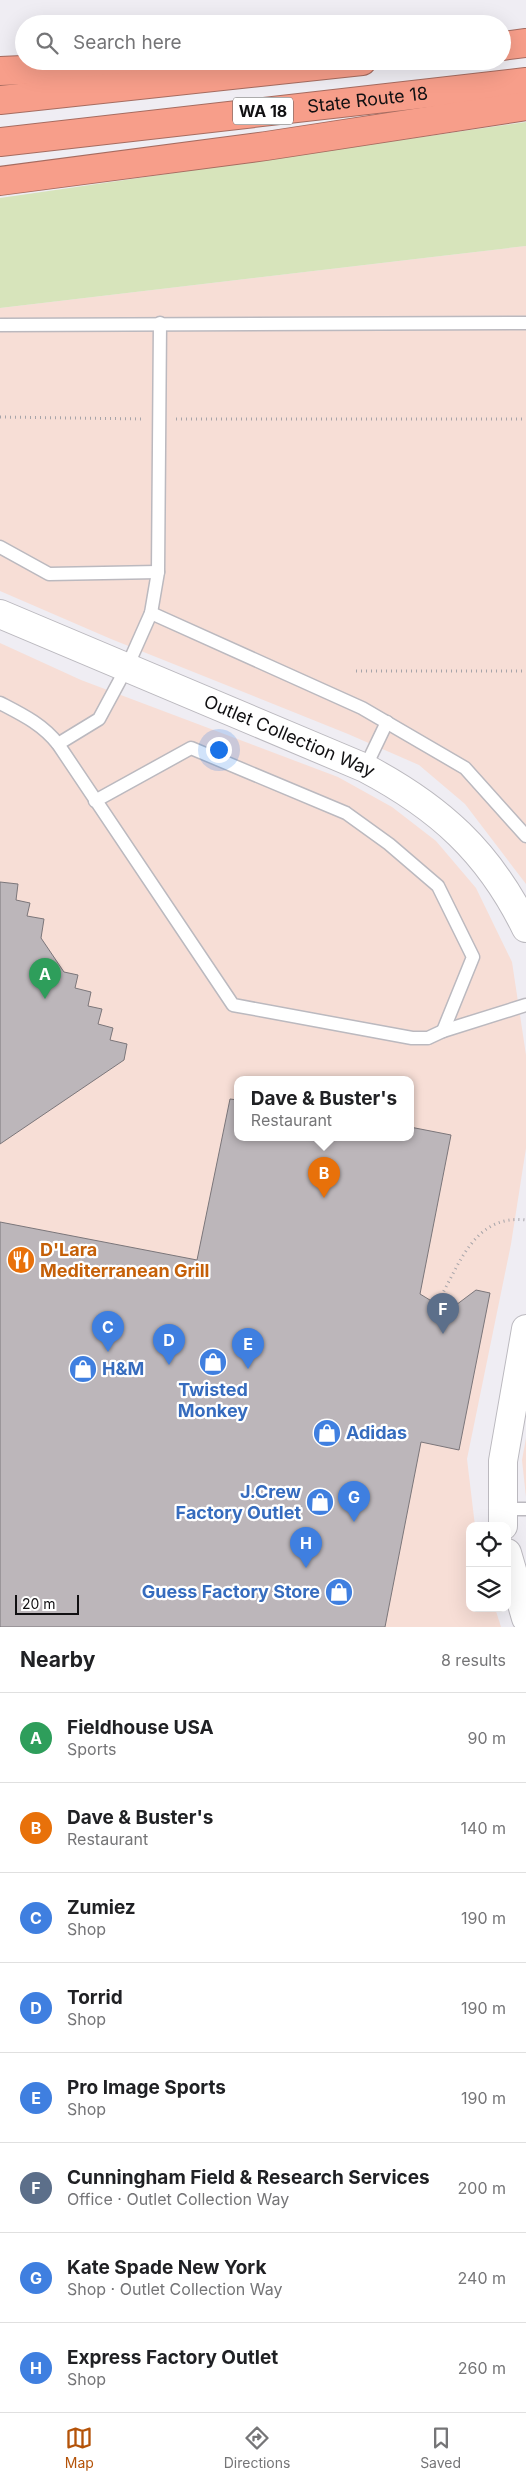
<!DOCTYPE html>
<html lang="en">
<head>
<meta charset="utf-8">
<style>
	body { margin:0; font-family:Inter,sans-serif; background:#f2f2f2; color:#202124 }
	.controls { position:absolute; right:15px; bottom:15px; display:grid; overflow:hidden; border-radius:10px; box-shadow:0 5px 20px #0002 }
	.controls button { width:45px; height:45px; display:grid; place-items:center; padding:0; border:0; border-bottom:1px solid #e0e0e0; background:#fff; color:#202124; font:25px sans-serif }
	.scale { position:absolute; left:15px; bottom:12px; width:64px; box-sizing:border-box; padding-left:5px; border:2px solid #111012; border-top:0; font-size:14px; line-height:18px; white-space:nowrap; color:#111012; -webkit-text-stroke:4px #fff; paint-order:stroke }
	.you { position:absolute; left:218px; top:749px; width:18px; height:18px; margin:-12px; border:4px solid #fff; border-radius:50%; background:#1a73e8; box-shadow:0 0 0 8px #1a73e833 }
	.badge { display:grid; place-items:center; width:32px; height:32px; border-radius:50%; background:#b45309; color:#fff; font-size:16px; font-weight:700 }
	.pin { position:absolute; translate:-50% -41px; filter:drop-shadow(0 1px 2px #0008) }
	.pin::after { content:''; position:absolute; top:26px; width:18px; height:15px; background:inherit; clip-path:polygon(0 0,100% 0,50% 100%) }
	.popup { position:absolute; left:234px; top:1076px; width:180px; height:65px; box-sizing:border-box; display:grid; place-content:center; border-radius:10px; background:#fff; filter:drop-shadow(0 1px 4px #0005); font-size:16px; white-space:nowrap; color:#757577 }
	.popup b { font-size:19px; color:#202124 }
	.popup::after { content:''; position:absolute; left:50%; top:100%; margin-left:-10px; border:10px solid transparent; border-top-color:#fff }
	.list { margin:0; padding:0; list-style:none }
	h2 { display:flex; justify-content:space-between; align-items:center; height:65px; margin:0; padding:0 20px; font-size:21px }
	h2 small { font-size:16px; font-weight:400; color:#757577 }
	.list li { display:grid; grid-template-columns:32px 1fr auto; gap:15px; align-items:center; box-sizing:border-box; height:90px; padding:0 20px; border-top:1px solid #e0e0e0 }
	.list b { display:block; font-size:19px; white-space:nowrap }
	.list p { margin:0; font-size:16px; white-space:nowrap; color:#757577 }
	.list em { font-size:16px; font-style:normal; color:#757577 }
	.icon { flex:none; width:28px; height:28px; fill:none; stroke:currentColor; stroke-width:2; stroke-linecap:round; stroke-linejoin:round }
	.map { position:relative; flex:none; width:526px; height:1627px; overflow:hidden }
	.search { position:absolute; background:#fff; box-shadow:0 5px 20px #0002; left:15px; right:15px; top:15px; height:55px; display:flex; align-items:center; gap:12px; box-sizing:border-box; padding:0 18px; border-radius:28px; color:#757577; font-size:19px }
	.sheet { height:785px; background:#fff }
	nav { display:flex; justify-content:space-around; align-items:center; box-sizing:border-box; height:70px; border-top:1px solid #e0e0e0; background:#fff; font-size:14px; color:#757577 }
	nav a { display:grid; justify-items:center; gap:2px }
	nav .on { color:#b45309 }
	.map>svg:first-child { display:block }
	.commercial { fill:#f7ded6; fill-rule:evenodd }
	.green { fill:#d7e4bb }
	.building { fill:#bcb6ba; stroke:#7b767a }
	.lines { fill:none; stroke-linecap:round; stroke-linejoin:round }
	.service-casing { stroke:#bbb9bf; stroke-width:15 }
	.tertiary-casing { stroke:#bbb9bf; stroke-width:30 }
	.motorway-casing { stroke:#a66c60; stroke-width:30 }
	.path { stroke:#a6a4a9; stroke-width:3; stroke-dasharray:1 4; stroke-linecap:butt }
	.service { stroke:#fff; stroke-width:12 }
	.tertiary { stroke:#fff; stroke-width:28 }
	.motorway { stroke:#f79e8a; stroke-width:28 }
	.labels { text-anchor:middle; stroke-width:4.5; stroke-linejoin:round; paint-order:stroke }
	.shield { fill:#fff; stroke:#585859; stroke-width:1 }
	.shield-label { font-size:16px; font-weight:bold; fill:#111012 }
	.street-label { font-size:18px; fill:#111012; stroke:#fff }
	.food-label { font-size:18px; font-weight:bold; fill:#c56008; stroke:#fff; text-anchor:start }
	.shop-label { font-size:18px; font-weight:bold; fill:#366cbe; stroke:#fff; text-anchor:start }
</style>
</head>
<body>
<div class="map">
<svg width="526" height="1627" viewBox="0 0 526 1627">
	<rect width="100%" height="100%" fill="#efedf3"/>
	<g class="commercial">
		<polygon points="526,246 526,884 465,804 419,765 348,734 111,639 0,591 0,308"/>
		<path d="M0,643l81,37 257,97 54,30 44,34 40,47 36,74 14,93v93l-15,96 -44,215 8,67h-5v82h25l6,19h-501zM238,1079h172v58h-172z"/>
		<polygon points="526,1438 526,1497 522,1460"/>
	</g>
	<polygon class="green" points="526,122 526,246 0,308 0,198"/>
	<g class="building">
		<polygon points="0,882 18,884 16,900 30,903 27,916 44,919 41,938 64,972 78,975 75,988 91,992 88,1006 102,1009 98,1024 113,1028 110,1040 127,1044 124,1060 0,1144"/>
		<polygon points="230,1099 238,1100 238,1137 410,1137 410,1127 451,1135 420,1294 448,1311 476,1290 490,1293 459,1450 421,1442 385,1627 0,1627 0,1222 197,1260"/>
	</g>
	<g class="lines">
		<defs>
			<g id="service">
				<polyline points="0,325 526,323"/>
				<polyline points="0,547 49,574 158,572"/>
				<polyline points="151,613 362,708 465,768 526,836"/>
				<path d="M0,703c23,12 42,21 58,41l175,261 179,33h16l15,-7 83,-26"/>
				<polyline points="58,744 99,719 127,667 151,613 158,572 160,323"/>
				<polyline points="365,768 387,722"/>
				<polyline points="95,801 191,748 346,813 389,844 438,886 473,957 443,1031"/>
				<polyline points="502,1509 526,1509"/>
			</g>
			<g id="tertiary">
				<path id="s1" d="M0,614l365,154c74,39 124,84 161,160"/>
				<polyline points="503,1526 503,1461 526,1329"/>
				<polyline points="507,1553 526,1618"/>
			</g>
			<g id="motorway">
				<polyline points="502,46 526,43"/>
				<polyline points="0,71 200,62"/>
				<polyline points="0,100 362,61"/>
				<path id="s2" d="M0,142l526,-60"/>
				<polyline points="0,181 266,146 526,106"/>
			</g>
		</defs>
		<use href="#service" class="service-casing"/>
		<use href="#tertiary" class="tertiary-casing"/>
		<use href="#motorway" class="motorway-casing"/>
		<g class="path">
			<polyline points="0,417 144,419"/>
			<polyline points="176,419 526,419"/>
			<polyline points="356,671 526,671"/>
			<path d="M439,1300c21,-37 36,-86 87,-80"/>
		</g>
		<use href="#service" class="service"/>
		<use href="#tertiary" class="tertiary"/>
		<use href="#motorway" class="motorway"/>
	</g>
	<defs>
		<symbol id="restaurant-disc" viewBox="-11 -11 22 22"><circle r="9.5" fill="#e8710a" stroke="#fff"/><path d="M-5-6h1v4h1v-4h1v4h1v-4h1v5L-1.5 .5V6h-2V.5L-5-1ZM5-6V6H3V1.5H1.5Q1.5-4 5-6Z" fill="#fff"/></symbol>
		<symbol id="shop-disc" viewBox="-11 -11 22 22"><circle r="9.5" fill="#3f7fe0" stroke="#fff"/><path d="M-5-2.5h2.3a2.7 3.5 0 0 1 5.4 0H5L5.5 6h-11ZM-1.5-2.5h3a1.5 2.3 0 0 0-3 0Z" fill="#fff"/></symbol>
	</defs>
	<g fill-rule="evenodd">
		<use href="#restaurant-disc" x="5" y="1244" width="32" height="32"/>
		<use href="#shop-disc" x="197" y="1346" width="32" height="32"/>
		<use href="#shop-disc" x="67" y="1353" width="32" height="32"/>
		<use href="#shop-disc" x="311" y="1417" width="32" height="32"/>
		<use href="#shop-disc" x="304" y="1486" width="32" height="32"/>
		<use href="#shop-disc" x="323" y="1576" width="32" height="32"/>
	</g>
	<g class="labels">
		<rect class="shield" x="233" y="97.5" width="60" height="27" rx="4"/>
		<g class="shield-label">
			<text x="263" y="117">WA 18</text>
		</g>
		<g class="street-label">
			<text dy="6" stroke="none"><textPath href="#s2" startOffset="370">State Route 18</textPath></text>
			<text dy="6" stroke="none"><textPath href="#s1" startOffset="314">Outlet Collection Way</textPath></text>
		</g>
		<g class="food-label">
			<text x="40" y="1256">D'Lara<tspan x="40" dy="21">Mediterranean Grill</tspan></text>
		</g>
		<g class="shop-label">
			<text x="102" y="1375">H&amp;M</text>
			<text x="213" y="1396" text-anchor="middle">Twisted<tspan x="213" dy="21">Monkey</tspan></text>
			<text x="346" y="1439">Adidas</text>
			<text x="301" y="1498" text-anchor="end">J.Crew<tspan x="301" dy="21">Factory Outlet</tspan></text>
			<text x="320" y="1598" text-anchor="end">Guess Factory Store</text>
		</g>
	</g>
</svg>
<div class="controls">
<button><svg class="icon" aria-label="locate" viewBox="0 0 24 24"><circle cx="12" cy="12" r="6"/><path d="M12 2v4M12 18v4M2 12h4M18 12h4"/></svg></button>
<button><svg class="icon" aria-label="layers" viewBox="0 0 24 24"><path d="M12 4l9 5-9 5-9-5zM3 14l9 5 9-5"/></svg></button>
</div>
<div class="scale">20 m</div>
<div class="you"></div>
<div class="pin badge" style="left:45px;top:999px;background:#2e9e5b">A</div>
<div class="pin badge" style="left:324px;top:1198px;background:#e8710a">B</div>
<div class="popup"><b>Dave &amp; Buster's</b>Restaurant</div>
<div class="pin badge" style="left:108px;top:1352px;background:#3f7fe0">C</div>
<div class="pin badge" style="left:169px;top:1365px;background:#3f7fe0">D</div>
<div class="pin badge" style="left:248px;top:1369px;background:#3f7fe0">E</div>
<div class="pin badge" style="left:443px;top:1334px;background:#5c6f8a">F</div>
<div class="pin badge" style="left:354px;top:1522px;background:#3f7fe0">G</div>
<div class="pin badge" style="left:306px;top:1568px;background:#3f7fe0">H</div>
<div class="search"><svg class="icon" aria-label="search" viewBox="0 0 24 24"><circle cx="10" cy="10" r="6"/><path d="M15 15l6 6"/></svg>Search here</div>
</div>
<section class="sheet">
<h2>Nearby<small>8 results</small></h2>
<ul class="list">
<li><span class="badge" style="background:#2e9e5b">A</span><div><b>Fieldhouse USA</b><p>Sports</p></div><em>90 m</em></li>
<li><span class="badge" style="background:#e8710a">B</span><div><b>Dave &amp; Buster's</b><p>Restaurant</p></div><em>140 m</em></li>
<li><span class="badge" style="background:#3f7fe0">C</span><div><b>Zumiez</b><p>Shop</p></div><em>190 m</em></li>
<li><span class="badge" style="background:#3f7fe0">D</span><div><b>Torrid</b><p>Shop</p></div><em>190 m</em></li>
<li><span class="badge" style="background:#3f7fe0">E</span><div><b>Pro Image Sports</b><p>Shop</p></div><em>190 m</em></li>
<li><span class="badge" style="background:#5c6f8a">F</span><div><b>Cunningham Field &amp; Research Services</b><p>Office · Outlet Collection Way</p></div><em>200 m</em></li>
<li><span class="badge" style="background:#3f7fe0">G</span><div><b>Kate Spade New York</b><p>Shop · Outlet Collection Way</p></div><em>240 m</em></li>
<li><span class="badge" style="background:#3f7fe0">H</span><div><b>Express Factory Outlet</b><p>Shop</p></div><em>260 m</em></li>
</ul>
</section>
<nav>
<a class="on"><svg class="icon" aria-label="map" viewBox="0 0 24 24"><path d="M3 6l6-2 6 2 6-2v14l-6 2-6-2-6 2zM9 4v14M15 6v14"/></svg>Map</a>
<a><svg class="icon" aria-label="directions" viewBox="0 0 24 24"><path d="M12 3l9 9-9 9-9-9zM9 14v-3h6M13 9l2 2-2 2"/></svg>Directions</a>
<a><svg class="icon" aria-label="saved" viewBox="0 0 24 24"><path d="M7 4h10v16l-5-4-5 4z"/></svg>Saved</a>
</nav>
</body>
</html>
